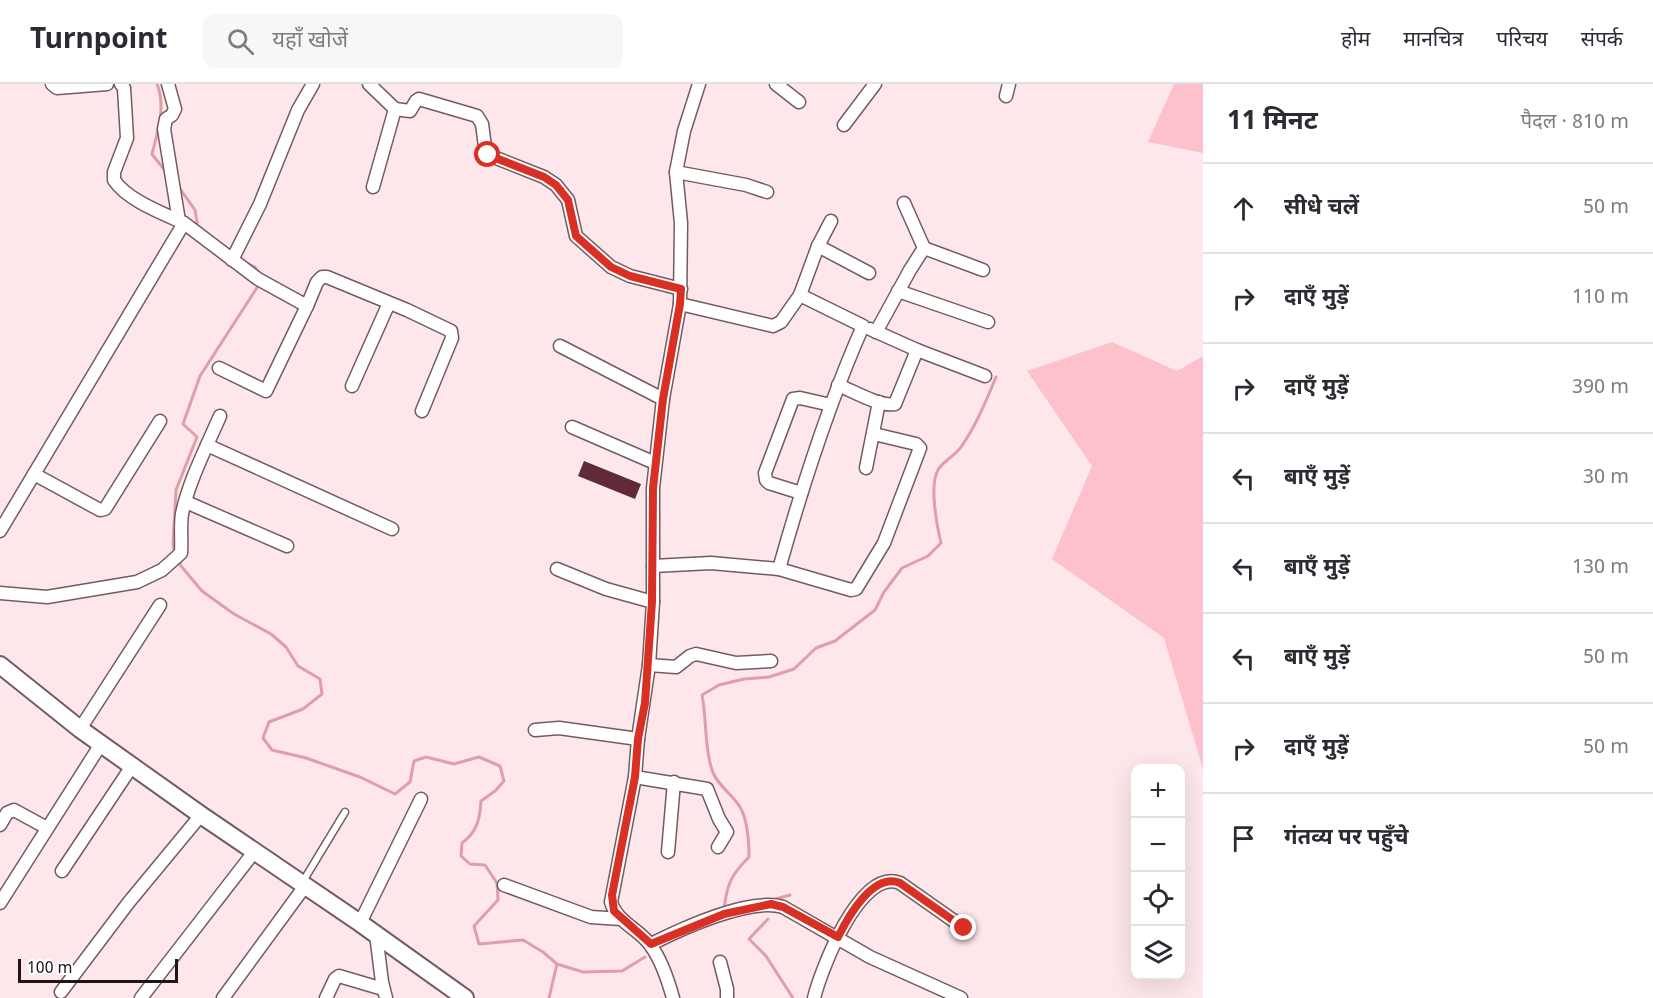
<!DOCTYPE html>
<html lang="hi">
<head>
<meta charset="utf-8">
<style>
	body { margin:0; font-family:Georgia,"Noto Sans Devanagari",serif; background:#f7f7f7; color:#2b2b33 }
	.controls { position:absolute; right:18px; bottom:18px; display:grid; overflow:hidden; border-radius:12px; box-shadow:0 6px 24px #0002 }
	.controls button { width:54px; height:54px; display:grid; place-items:center; padding:0; border:0; border-bottom:2px solid #e1e1e2; background:#fff; color:#2b2b33; font:30px sans-serif }
	.scale { position:absolute; left:18px; bottom:15px; width:160px; box-sizing:border-box; padding-left:6px; border:3px solid #1e1516; border-top:0; font-size:16px; line-height:21px; white-space:nowrap; color:#1e1516; -webkit-text-stroke:4px #fff; paint-order:stroke }
	.stop { position:absolute; width:18px; height:18px; margin:-14px; border:4px solid #d93025; border-radius:50%; background:#fff }
	.stop.end { background:#d93025; border-color:#fff; box-shadow:0 2px 6px #0008 }
	.list { margin:0; padding:0; list-style:none }
	h2 { display:flex; justify-content:space-between; align-items:center; height:78px; margin:0; padding:0 24px; font-size:26px }
	h2 small { font-size:20px; font-weight:400; color:#7c7c81 }
	.list li { display:grid; grid-template-columns:39px 1fr auto; gap:18px; align-items:center; box-sizing:border-box; height:90px; padding:0 24px; border-top:2px solid #e1e1e2 }
	.list b { display:block; font-size:22px; white-space:nowrap }
	.list em { font-size:20px; font-style:normal; color:#7c7c81 }
	.icon { flex:none; width:33px; height:33px; fill:none; stroke:currentColor; stroke-width:2; stroke-linecap:round; stroke-linejoin:round }
	.map { position:relative; flex:none; width:1203px; height:914px; overflow:hidden }
	header { display:flex; align-items:center; gap:36px; box-sizing:border-box; height:84px; padding:0 30px; background:#fff; border-bottom:2px solid #e1e1e2 }
	header strong { font-size:28px }
	nav { display:flex; gap:33px; margin-inline-start:auto; font-size:21px }
	.search { width:420px; height:54px; background:#f7f7f7; display:flex; align-items:center; gap:15px; box-sizing:border-box; padding:0 21px; border-radius:12px; color:#7c7c81; font-size:22px }
	main { display:flex }
	aside { flex:1; background:#fff }
	.map>svg:first-child { display:block }
	.green { fill:#fdc1cc }
	.lines { fill:none; stroke-linecap:round; stroke-linejoin:round }
	.stream { stroke:#e09eab; stroke-width:3 }
	.building { fill:#602a38 }
	.lane-casing { stroke:#735c61; stroke-width:9 }
	.street-casing { stroke:#735c61; stroke-width:15 }
	.secondary-casing { stroke:#735c61; stroke-width:20 }
	.lane { stroke:#fff; stroke-width:6 }
	.street { stroke:#fff; stroke-width:12 }
	.secondary { stroke:#fff; stroke-width:16 }
	.route { stroke:#d93025; stroke-width:8 }
</style>
</head>
<body>
<header>
<strong>Turnpoint</strong>
<div class="search"><svg class="icon" aria-label="search" viewBox="0 0 24 24"><circle cx="10" cy="10" r="6"/><path d="M15 15l6 6"/></svg>यहाँ खोजें</div>
<nav><a>होम</a><a>मानचित्र</a><a>परिचय</a><a>संपर्क</a></nav>
</header>
<main>
<div class="map">
<svg width="1203" height="914" viewBox="0 0 1203 914">
	<rect width="100%" height="100%" fill="#fde7eb"/>
	<g class="green">
		<polygon points="1174,0 1203,0 1203,69 1148,58"/>
		<polygon points="1112,258 1177,287 1203,272 1203,685 1164,554 1052,475 1092,382 1027,287"/>
	</g>
	<g class="lines">
		<g class="stream">
			<path d="M157,0c9,22 1,47 -5,70l14,18"/>
			<polyline points="178,102 195,126 198,144"/>
			<polyline points="246,179 255,183 257,188"/>
			<polyline points="175,468 173,461 176,406 197,353 183,340 200,292 260,199"/>
			<path d="M179,477l2,5 21,25 32,23 37,20 15,13 12,19 22,13 2,15 -19,15 -34,13 -6,16 9,12 34,8 54,19 35,17 15,-12 4,-21 12,-4 28,7 25,-7 21,9 4,15 -9,10 -14,10c-1,18 -4,31 -19,42l-1,13 9,8 15,1 12,18 1,17 -24,26 5,18 44,-4 20,12 14,12 26,8 39,-1 23,-14"/>
			<polyline points="772,816 790,811"/>
			<path d="M724,825c3,-25 7,-34 25,-52 0,-16 -1,-36 -9,-50 -8,-13 -24,-23 -28,-37 -8,-24 -5,-50 -10,-75l17,-10 25,-6 25,-2 25,-8 22,-21 19,-7 40,-31 9,-18 18,-24 26,-12 13,-13c-4,-17 -12,-58 -3,-73 5,-9 17,-14 23,-23 15,-21 25,-46 35,-70"/>
			<polyline points="768,835 749,855 766,872 793,914"/>
			<polyline points="549,914 557,880"/>
		</g>
	</g>
	<polygon class="building" points="584,377 641,400 635,415 578,392"/>
	<g class="lines">
		<defs>
			<polyline id="lane" points="302,799 345,728"/>
			<g id="street">
				<polyline points="52,0 57,4 107,0"/>
				<polyline points="168,0 175,25 172,31 166,35 164,45 179,137"/>
				<polyline points="369,0 395,25 373,103"/>
				<polyline points="776,0 799,18"/>
				<polyline points="1006,12 1009,0"/>
				<polyline points="395,25 410,27 416,17 419,15 477,32 482,40 486,70 544,93 556,101 568,116 576,152 611,183 630,192 681,205"/>
				<polyline points="844,41 875,0"/>
				<polyline points="676,88 746,101 767,108"/>
				<polyline points="184,139 258,195 307,222 317,198 322,193 327,193 407,226 451,247 452,254 422,327"/>
				<polyline points="818,162 831,137"/>
				<polyline points="924,164 983,186"/>
				<polyline points="232,176 260,120 298,26 313,0"/>
				<polyline points="898,207 988,238"/>
				<polyline points="800,211 818,162 869,189"/>
				<path d="M680,220l93,22 8,-4 19,-27 63,31c-35,79 -61,161 -84,243"/>
				<polyline points="870,245 917,266 985,292"/>
				<polyline points="876,248 910,186 924,164 904,119"/>
				<polyline points="560,262 663,315"/>
				<polyline points="219,284 266,307 307,222"/>
				<path d="M838,301c15,6 42,22 57,19l22,-54"/>
				<polyline points="352,302 389,219"/>
				<polyline points="572,343 655,379"/>
				<polyline points="207,361 392,445"/>
				<polyline points="866,384 879,318"/>
				<polyline points="34,390 100,426 105,425 160,337"/>
				<polyline points="801,409 769,399 766,396 765,389 793,315 800,314 831,321"/>
				<polyline points="186,418 287,462"/>
				<path d="M0,447l184,-308c-22,-10 -57,-23 -70,-43v-8l13,-34 -3,-50 -3,-4"/>
				<polyline points="653,482 711,479 779,485 851,506 856,505 884,459 920,364 916,360 874,350"/>
				<polyline points="557,485 606,505 653,518"/>
				<path d="M0,509l47,4 90,-15 25,-12 19,-17c1,-13 -1,-26 1,-39 6,-31 25,-68 38,-98"/>
				<polyline points="649,581 676,583 690,572 696,570 736,579 771,577"/>
				<polyline points="80,645 160,521"/>
				<polyline points="535,646 559,644 638,655"/>
				<polyline points="635,693 707,705 719,735 727,748 718,763"/>
				<polyline points="0,741 7,729 14,726 47,744"/>
				<polyline points="668,768 674,698"/>
				<polyline points="62,787 132,682"/>
				<polyline points="504,801 591,833 621,835"/>
				<polyline points="0,819 101,660"/>
				<polyline points="360,839 421,715"/>
				<polyline points="376,850 382,898 386,914"/>
				<path d="M651,860c30,-15 99,-47 132,-37l87,50 91,41"/>
				<polyline points="720,878 727,905 727,914"/>
				<polyline points="61,908 129,818 201,731"/>
				<polyline points="141,914 254,768"/>
				<polyline points="223,914 305,802"/>
				<polyline points="326,914 335,895 339,892 383,905"/>
				<path d="M673,914c-5,-18 -11,-37 -22,-52 -11,-17 -34,-23 -40,-44l24,-125 3,-38 11,-74 4,-63v-114l10,-89 17,-95 1,-81 -5,-51 8,-41 15,-47"/>
				<path d="M814,914c7,-28 46,-131 86,-115l64,45"/>
			</g>
			<polyline id="secondary" points="0,581 80,645 201,731 360,839 465,914"/>
		</defs>
		<use href="#lane" class="lane-casing"/>
		<use href="#street" class="street-casing"/>
		<use href="#secondary" class="secondary-casing"/>
		<use href="#lane" class="lane"/>
		<use href="#street" class="street"/>
		<use href="#secondary" class="secondary"/>
	</g>
	<g class="lines">
		<path class="route" d="M488,71l56,22 12,8 12,15 8,36 35,31 19,9 51,13 -1,15 -17,95 -10,89 -1,114 -7,101 -7,36 -3,38 -23,118 2,16 37,33 73,-30 47,-10 12,3 55,30c10,-20 35,-65 62,-54l64,45"/>
	</g>
</svg>
<div class="controls">
<button>+</button>
<button>−</button>
<button><svg class="icon" aria-label="locate" viewBox="0 0 24 24"><circle cx="12" cy="12" r="6"/><path d="M12 2v4M12 18v4M2 12h4M18 12h4"/></svg></button>
<button><svg class="icon" aria-label="layers" viewBox="0 0 24 24"><path d="M12 4l9 5-9 5-9-5zM3 14l9 5 9-5"/></svg></button>
</div>
<div class="scale">100 m</div>
<div class="stop" style="left:488px;top:71px"></div>
<div class="stop end" style="left:964px;top:844px"></div>
</div>
<aside>
<h2>11 मिनट<small>पैदल · 810 m</small></h2>
<ul class="list">
<li><svg class="icon" aria-label="ahead" viewBox="0 0 24 24"><path d="M12 20V5M6 11l6-6 6 6"/></svg><div><b>सीधे चलें</b></div><em>50 m</em></li>
<li><svg class="icon" aria-label="right" viewBox="0 0 24 24"><path d="M7 20v-9h11M14 6l5 5-5 5"/></svg><div><b>दाएँ मुड़ें</b></div><em>110 m</em></li>
<li><svg class="icon" aria-label="right" viewBox="0 0 24 24"><path d="M7 20v-9h11M14 6l5 5-5 5"/></svg><div><b>दाएँ मुड़ें</b></div><em>390 m</em></li>
<li><svg class="icon" aria-label="left" viewBox="0 0 24 24"><path d="M17 20v-9H6M10 6l-5 5 5 5"/></svg><div><b>बाएँ मुड़ें</b></div><em>30 m</em></li>
<li><svg class="icon" aria-label="left" viewBox="0 0 24 24"><path d="M17 20v-9H6M10 6l-5 5 5 5"/></svg><div><b>बाएँ मुड़ें</b></div><em>130 m</em></li>
<li><svg class="icon" aria-label="left" viewBox="0 0 24 24"><path d="M17 20v-9H6M10 6l-5 5 5 5"/></svg><div><b>बाएँ मुड़ें</b></div><em>50 m</em></li>
<li><svg class="icon" aria-label="right" viewBox="0 0 24 24"><path d="M7 20v-9h11M14 6l5 5-5 5"/></svg><div><b>दाएँ मुड़ें</b></div><em>50 m</em></li>
<li><svg class="icon" aria-label="arrive" viewBox="0 0 24 24"><path d="M6 21V4h12l-3 4 3 4H6"/></svg><div><b>गंतव्य पर पहुँचे</b></div></li>
</ul>
</aside>
</main>
</body>
</html>
